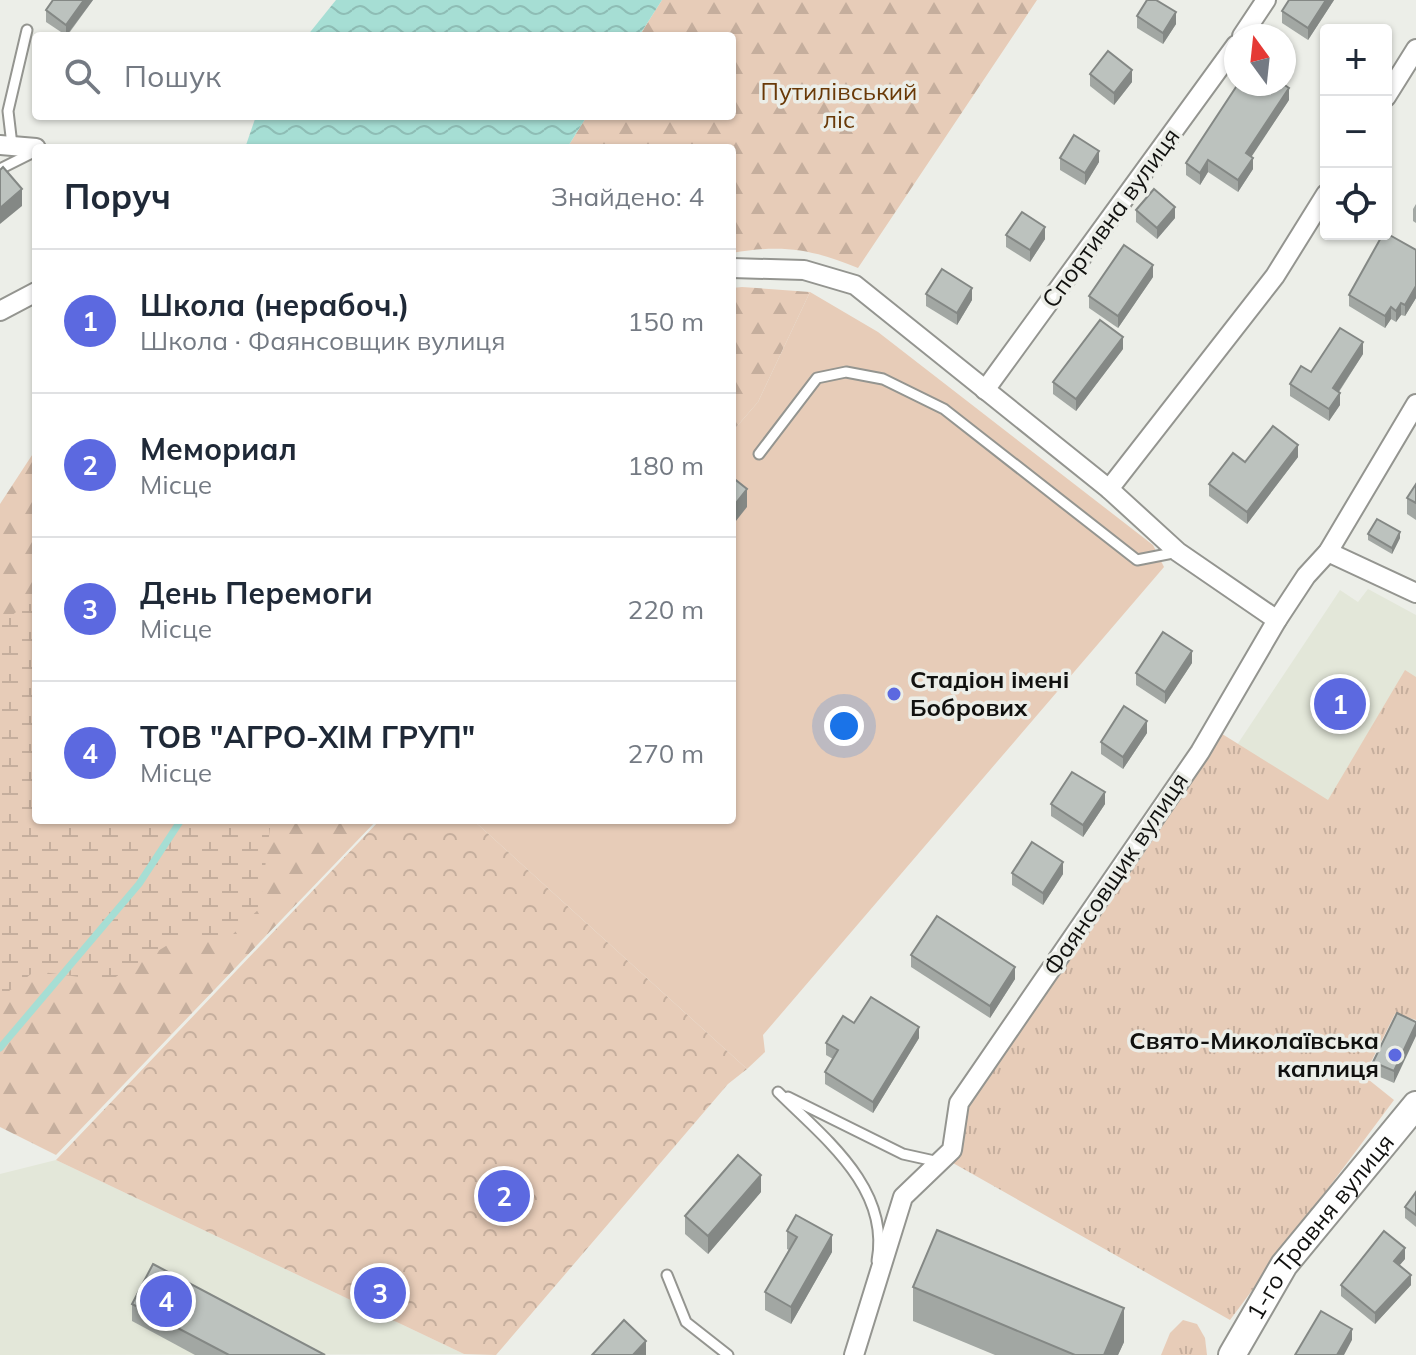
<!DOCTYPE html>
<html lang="uk">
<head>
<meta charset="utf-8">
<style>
	body { margin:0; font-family:Mulish,sans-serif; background:#f6f6f7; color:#1f2937 }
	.controls { position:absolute; right:24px; top:24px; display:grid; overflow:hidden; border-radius:8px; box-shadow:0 2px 6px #0004 }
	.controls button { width:72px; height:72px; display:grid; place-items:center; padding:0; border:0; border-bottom:2px solid #e0e1e3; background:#fff; color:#1f2937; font:40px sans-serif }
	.compass { position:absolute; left:1224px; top:24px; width:72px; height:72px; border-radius:50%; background:#fff; box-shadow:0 2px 6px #0004; rotate:345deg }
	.you { position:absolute; left:844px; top:726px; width:28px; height:28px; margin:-20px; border:6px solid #fff; border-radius:50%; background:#1a73e8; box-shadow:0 0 0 12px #1a73e833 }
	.badge { display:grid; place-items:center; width:52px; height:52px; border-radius:50%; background:#5c69e0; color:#fff; font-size:26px; font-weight:700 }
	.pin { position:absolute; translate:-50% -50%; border:4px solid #fff; box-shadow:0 2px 8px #0006 }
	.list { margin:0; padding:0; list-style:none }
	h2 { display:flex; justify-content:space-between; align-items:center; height:104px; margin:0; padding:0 32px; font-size:34px }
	h2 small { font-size:26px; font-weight:400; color:#747a83 }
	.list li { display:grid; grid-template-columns:52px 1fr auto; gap:24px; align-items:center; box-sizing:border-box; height:144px; padding:0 32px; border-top:2px solid #e0e1e3 }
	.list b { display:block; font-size:30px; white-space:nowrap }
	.list p { margin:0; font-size:26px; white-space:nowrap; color:#747a83 }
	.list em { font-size:26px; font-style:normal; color:#747a83 }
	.icon { flex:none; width:44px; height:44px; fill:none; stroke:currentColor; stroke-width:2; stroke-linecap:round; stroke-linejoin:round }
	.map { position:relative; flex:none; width:1416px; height:1355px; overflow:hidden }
	.search { position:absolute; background:#fff; box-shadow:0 2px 6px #0004; left:32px; top:32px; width:704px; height:88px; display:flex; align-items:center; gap:20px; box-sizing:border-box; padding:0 28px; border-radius:8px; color:#747a83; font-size:30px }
	.panel { position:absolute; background:#fff; box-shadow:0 2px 6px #0004; left:32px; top:144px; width:704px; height:680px; border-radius:8px }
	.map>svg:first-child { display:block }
	.built { fill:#e3e7d9 }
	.grass { fill:url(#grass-tufts) }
	.forest { fill:url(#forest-firs) }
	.wetland { fill:url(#wetland-marsh) }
	.park { fill:url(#park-crowns) }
	.pitch { fill:#e7ccb8 }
	.water { fill:url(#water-waves) }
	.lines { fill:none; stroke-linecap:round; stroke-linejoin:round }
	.stream { stroke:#a6ded4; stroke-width:7 }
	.lane-casing { stroke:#949590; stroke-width:13 }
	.street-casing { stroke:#949590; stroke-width:22 }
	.secondary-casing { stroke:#949590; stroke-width:30 }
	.lane { stroke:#fff; stroke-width:9 }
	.street { stroke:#fff; stroke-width:18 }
	.secondary { stroke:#fff; stroke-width:26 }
	.wall { fill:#a2a7a3 }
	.shaded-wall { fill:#848885 }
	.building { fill:#bcc2be; stroke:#848885; stroke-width:2 }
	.poi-dot { fill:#5c69e0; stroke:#eceee8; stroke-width:3 }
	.labels { text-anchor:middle; stroke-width:7; stroke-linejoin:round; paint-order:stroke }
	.park-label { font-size:24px; fill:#693907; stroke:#eceee8 }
	.street-label { font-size:24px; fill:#11110f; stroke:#eceee8 }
	.poi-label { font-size:24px; font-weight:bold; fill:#11110f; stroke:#eceee8; text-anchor:start }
</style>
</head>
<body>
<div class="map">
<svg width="1416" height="1355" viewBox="0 0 1416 1355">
	<defs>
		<pattern id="grass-tufts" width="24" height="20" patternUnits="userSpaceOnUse" patternTransform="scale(2)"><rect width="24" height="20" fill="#e7ccb8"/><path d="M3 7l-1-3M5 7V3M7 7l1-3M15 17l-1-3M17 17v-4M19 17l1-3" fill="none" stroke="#c5ae9d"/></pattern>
		<pattern id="forest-firs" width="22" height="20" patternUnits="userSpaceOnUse" patternTransform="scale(2)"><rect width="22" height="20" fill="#e7ccb8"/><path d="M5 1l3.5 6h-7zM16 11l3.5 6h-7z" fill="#c5ae9d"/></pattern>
		<pattern id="wetland-marsh" width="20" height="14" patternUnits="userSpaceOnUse" patternTransform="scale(2)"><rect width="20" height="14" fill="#e7ccb8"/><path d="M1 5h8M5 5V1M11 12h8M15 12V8" fill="none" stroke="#c5ae9d"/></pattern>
		<pattern id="park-crowns" width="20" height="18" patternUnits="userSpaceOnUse" patternTransform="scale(2)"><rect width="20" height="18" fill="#e7ccb8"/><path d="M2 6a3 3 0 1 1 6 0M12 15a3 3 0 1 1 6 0" fill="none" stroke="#c5ae9d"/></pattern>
		<pattern id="water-waves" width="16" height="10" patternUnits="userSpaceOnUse" patternTransform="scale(2)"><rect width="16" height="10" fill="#a6ded4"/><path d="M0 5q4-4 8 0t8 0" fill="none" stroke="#8ebdb5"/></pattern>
	</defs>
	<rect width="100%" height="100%" fill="#eceee8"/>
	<g class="built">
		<polygon points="1368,589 1416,615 1416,919 1205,793 1340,590 1358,602"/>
		<polygon points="56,1160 464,1354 0,1355 0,1174"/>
	</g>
	<g class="grass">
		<polygon points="1405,670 1416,677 1416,1020 1395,1014 1364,1076 1394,1100 1230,1320 953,1163 960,1102 1219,732 1328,800"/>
		<polygon points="1183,1320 1197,1324 1205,1338 1207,1355 1161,1355 1170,1333"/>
	</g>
	<g class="forest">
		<path d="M662,0h375l-179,268c-46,-19 -76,-24 -126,-15v-105h-165l20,-32h145v-80h-93z"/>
		<polygon points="742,287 810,292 758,402 732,432 732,288"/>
		<polygon points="36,449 36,820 377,820 56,1155 0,1127 0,504"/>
	</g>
	<polygon class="wetland" points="36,596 36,820 271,820 260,908 230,937 179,938 109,981 35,971 0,998 0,625"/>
	<polygon class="park" points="380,820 473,820 747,1069 728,1084 496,1355 464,1354 56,1160"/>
	<polygon class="pitch" points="810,292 878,332 1153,545 1164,567 763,1035 765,1052 747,1069 473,820 732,820 732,432 758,402"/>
	<g class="water">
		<polygon points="336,0 662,0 639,36 307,36"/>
		<polygon points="256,116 587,116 567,148 245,148"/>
	</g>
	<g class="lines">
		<polyline class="stream" points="0,1048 139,884 181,820"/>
		<defs>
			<g id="lane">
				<polyline points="12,145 8,111 27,30"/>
				<polyline points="0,169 36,151"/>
				<polyline points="759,454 817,378 846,372 883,379 944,409 1137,560 1178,552"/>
				<path d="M778,1092c45,45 113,96 99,169"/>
				<polyline points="788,1097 903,1154 939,1162"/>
				<polyline points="667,1275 686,1322 728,1355"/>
			</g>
			<g id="street">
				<polyline points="1242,36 1266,0"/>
				<polyline points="1386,97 1416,49"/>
				<polyline points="0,145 36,148"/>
				<polyline points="732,268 804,270 855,285 1109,489 1178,552 1277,620"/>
				<polyline points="0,311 36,292"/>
				<polyline points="985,390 1236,45"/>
				<polyline points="1109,489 1275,276 1326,194"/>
				<polyline points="1328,552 1416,593"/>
				<polyline points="854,1355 903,1197 952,1150 959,1103 1200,752 1277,620 1306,576 1328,552 1416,404"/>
			</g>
			<g id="secondary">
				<path id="s1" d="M1232,1355l52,-90 132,-160"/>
			</g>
		</defs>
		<use href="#lane" class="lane-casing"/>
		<use href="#street" class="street-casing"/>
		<use href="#secondary" class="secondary-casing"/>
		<use href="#lane" class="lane"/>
		<use href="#street" class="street"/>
		<use href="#secondary" class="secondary"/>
	</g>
	<g class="wall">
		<polygon points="93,0 67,36 46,22 46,10"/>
		<polygon points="1334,0 1308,40 1282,23 1282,11"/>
		<polygon points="1137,16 1176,24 1163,44 1137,28"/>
		<polygon points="1090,74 1132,82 1114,105 1090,86"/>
		<polygon points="1289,100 1251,156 1253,169 1238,192 1208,172 1200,185 1186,175 1186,163"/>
		<polygon points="1060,158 1099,162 1085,185 1060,170"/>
		<polygon points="1416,204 1416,223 1413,221 1413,209"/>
		<polygon points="1136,210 1175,218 1157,239 1136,222"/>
		<polygon points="1006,235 1045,239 1030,262 1006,247"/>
		<polygon points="1416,250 1416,298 1405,316 1401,315 1396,322 1391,319 1385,328 1349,306 1349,295"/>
		<polygon points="1153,277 1118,328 1089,308 1089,296"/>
		<polygon points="926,294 972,300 957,325 926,306"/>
		<polygon points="1123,349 1076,411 1053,394 1053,382"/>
		<polygon points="1363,354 1339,392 1340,405 1329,421 1290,396 1290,384 1311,372"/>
		<polygon points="1298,457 1247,524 1209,496 1209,484 1245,462"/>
		<polygon points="1416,484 1416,520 1407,514 1407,498"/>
		<polygon points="1368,534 1400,538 1392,554 1368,540"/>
		<polygon points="1192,663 1165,704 1136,685 1136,673"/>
		<polygon points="1147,733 1123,769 1101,754 1101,742"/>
		<polygon points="1051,804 1105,804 1083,837 1051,816"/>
		<polygon points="1012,873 1063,874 1043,905 1012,885"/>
		<polygon points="911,955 1015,979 990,1018 911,967"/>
		<polygon points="1397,1013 1394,1083 1373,1074 1373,1062"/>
		<polygon points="854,1023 919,1038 873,1113 825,1084 825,1072 833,1059 826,1055 826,1043"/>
		<polygon points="761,1192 708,1254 685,1234 685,1216"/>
		<polygon points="1416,1192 1416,1227 1405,1218 1405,1207"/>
		<polygon points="787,1231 832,1252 791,1324 765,1310 765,1292 789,1250 787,1249"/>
		<polygon points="1405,1259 1399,1265 1411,1285 1375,1324 1341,1296 1341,1285"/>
		<polygon points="913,1287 1124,1342 1118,1355 995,1355 913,1321"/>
		<polygon points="132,1304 325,1355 195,1355 132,1321"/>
	</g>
	<g class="shaded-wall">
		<polygon points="84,0 93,0 66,36 66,25"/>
		<polygon points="1326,0 1334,0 1308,40 1308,28"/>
		<polygon points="1176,12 1176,24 1163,44 1163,33"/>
		<polygon points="1132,70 1132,82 1114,105 1114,93"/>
		<polygon points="1289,88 1289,100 1246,165 1246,153"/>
		<polygon points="1099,151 1099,162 1085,185 1085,173"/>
		<polygon points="1253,158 1253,169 1238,192 1238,180"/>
		<polygon points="1208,160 1208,172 1200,185 1200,173"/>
		<polygon points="22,189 22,206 0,224 0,208"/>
		<polygon points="1175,207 1175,218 1157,239 1157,228"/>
		<polygon points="1045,227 1045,239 1030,262 1030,250"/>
		<polygon points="1153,265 1153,277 1118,328 1118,316"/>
		<polygon points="1416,286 1416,298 1405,316 1405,305"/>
		<polygon points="972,288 972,300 957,325 957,313"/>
		<polygon points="1401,303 1401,315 1396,322 1396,311"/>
		<polygon points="1391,307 1391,319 1385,328 1385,316"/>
		<polygon points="1123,337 1123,349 1076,411 1076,399"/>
		<polygon points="1363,342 1363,354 1333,400 1333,388"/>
		<polygon points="1340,393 1340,405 1329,421 1329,409"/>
		<polygon points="1298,445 1298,457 1247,524 1247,512"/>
		<polygon points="747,489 747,507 732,526 732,508"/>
		<polygon points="1400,532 1400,538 1392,554 1392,548"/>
		<polygon points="1192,651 1192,663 1165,704 1165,692"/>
		<polygon points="1147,721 1147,733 1123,769 1123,757"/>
		<polygon points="1105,792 1105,804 1083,837 1083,825"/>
		<polygon points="1063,862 1063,874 1043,905 1043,893"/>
		<polygon points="1015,967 1015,979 990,1018 990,1006"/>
		<polygon points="1416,1024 1416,1036 1394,1083 1394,1071"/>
		<polygon points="919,1027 919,1038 873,1113 873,1102"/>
		<polygon points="761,1175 761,1192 708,1254 708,1236"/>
		<polygon points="832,1235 832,1252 791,1324 791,1307"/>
		<polygon points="1405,1248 1405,1259 1394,1272 1394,1261"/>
		<polygon points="1411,1275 1411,1285 1375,1324 1375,1313"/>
		<polygon points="1124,1308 1124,1342 1118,1355 1104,1355"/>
		<polygon points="1352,1329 1352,1340 1344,1355 1337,1355"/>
		<polygon points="646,1341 646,1355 633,1355"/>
	</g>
	<g class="building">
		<polygon points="53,0 84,0 66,25 46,10"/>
		<polygon points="1147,0 1156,0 1176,12 1163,33 1137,16"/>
		<polygon points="1289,0 1326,0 1308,28 1282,11"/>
		<polygon points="1108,51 1132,70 1114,93 1090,74"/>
		<polygon points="1238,84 1283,84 1289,88 1246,153 1253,158 1238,180 1208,160 1200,173 1186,163"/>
		<polygon points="1074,135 1099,151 1085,173 1060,158"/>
		<polygon points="3,167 22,189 0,208 0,170"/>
		<polygon points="1154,189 1175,207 1157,228 1136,210"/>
		<polygon points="1022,212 1045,227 1030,250 1006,235"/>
		<polygon points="1386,233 1416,250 1416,286 1405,305 1401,303 1396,311 1391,307 1385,316 1349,295 1383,234"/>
		<polygon points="1124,245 1153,265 1118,316 1089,296"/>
		<polygon points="942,269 972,288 957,313 926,294"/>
		<polygon points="1100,320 1123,337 1076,399 1053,382"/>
		<polygon points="1340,328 1363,342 1333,388 1340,393 1329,409 1290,384 1301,366 1311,372"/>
		<polygon points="1273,426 1298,445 1247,512 1209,484 1233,453 1245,462"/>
		<polygon points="732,477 747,489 732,508"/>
		<polygon points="1416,484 1416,503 1407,498"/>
		<polygon points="1377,519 1400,532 1392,548 1368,534"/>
		<polygon points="1163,632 1192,651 1165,692 1136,673"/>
		<polygon points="1124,706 1147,721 1123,757 1101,742"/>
		<polygon points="1072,772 1105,792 1083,825 1051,804"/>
		<polygon points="1032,842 1063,862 1043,893 1012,873"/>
		<polygon points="937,916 1015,967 990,1006 911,955"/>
		<polygon points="871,997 919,1027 873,1102 825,1072 838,1050 826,1043 843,1016 854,1023"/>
		<polygon points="1397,1013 1416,1022 1416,1024 1394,1071 1373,1062"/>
		<polygon points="738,1155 761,1175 708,1236 685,1216"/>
		<polygon points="1416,1192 1416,1215 1405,1207"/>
		<polygon points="796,1215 832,1235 791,1307 765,1292 797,1237 787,1231"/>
		<polygon points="937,1230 1124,1308 1104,1355 1075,1355 913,1287"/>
		<polygon points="1384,1231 1405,1248 1394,1261 1411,1275 1375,1313 1341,1285"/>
		<polygon points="153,1264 325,1355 229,1355 132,1304"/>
		<polygon points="1321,1311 1352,1329 1337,1355 1295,1355"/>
		<polygon points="624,1320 646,1341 633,1355 592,1355"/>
	</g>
	<g class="poi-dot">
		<circle cx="894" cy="694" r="8"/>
		<circle cx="1395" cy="1055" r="8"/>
	</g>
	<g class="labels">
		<g class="park-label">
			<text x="839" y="100">Путилівський<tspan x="839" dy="28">ліс</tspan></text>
		</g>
		<g class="street-label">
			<text transform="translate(1111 218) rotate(-54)" y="8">Спортивна вулиця</text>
			<text transform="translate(1116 874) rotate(-56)" y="8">Фаянсовщик вулиця</text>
			<text dy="8" stroke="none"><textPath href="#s1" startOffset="156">1-го Травня вулиця</textPath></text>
		</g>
		<g class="poi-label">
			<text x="910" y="688">Стадіон імені<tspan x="910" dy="28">Бобрових</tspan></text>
			<text x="1379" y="1049" text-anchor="end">Свято-Миколаївська<tspan x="1379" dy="28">каплиця</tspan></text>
		</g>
	</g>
</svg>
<div class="controls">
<button>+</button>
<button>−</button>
<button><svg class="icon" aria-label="locate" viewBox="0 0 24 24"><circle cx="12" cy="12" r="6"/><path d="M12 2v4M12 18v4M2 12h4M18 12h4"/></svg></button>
</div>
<svg class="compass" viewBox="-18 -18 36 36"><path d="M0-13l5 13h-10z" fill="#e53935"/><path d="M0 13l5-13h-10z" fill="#747a83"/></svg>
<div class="you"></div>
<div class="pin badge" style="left:1340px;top:704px">1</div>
<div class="pin badge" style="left:504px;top:1196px">2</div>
<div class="pin badge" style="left:380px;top:1293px">3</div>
<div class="pin badge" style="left:166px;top:1301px">4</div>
<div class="search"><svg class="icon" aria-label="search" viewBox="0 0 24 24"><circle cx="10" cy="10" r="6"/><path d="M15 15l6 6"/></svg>Пошук</div>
<section class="panel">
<h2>Поруч<small>Знайдено: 4</small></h2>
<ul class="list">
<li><span class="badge">1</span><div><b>Школа (нерабоч.)</b><p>Школа · Фаянсовщик вулиця</p></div><em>150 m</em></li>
<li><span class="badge">2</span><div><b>Мемориал</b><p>Місце</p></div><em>180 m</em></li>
<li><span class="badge">3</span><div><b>День Перемоги</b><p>Місце</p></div><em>220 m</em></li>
<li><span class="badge">4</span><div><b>ТОВ &quot;АГРО-ХІМ ГРУП&quot;</b><p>Місце</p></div><em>270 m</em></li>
</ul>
</section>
</div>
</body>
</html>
